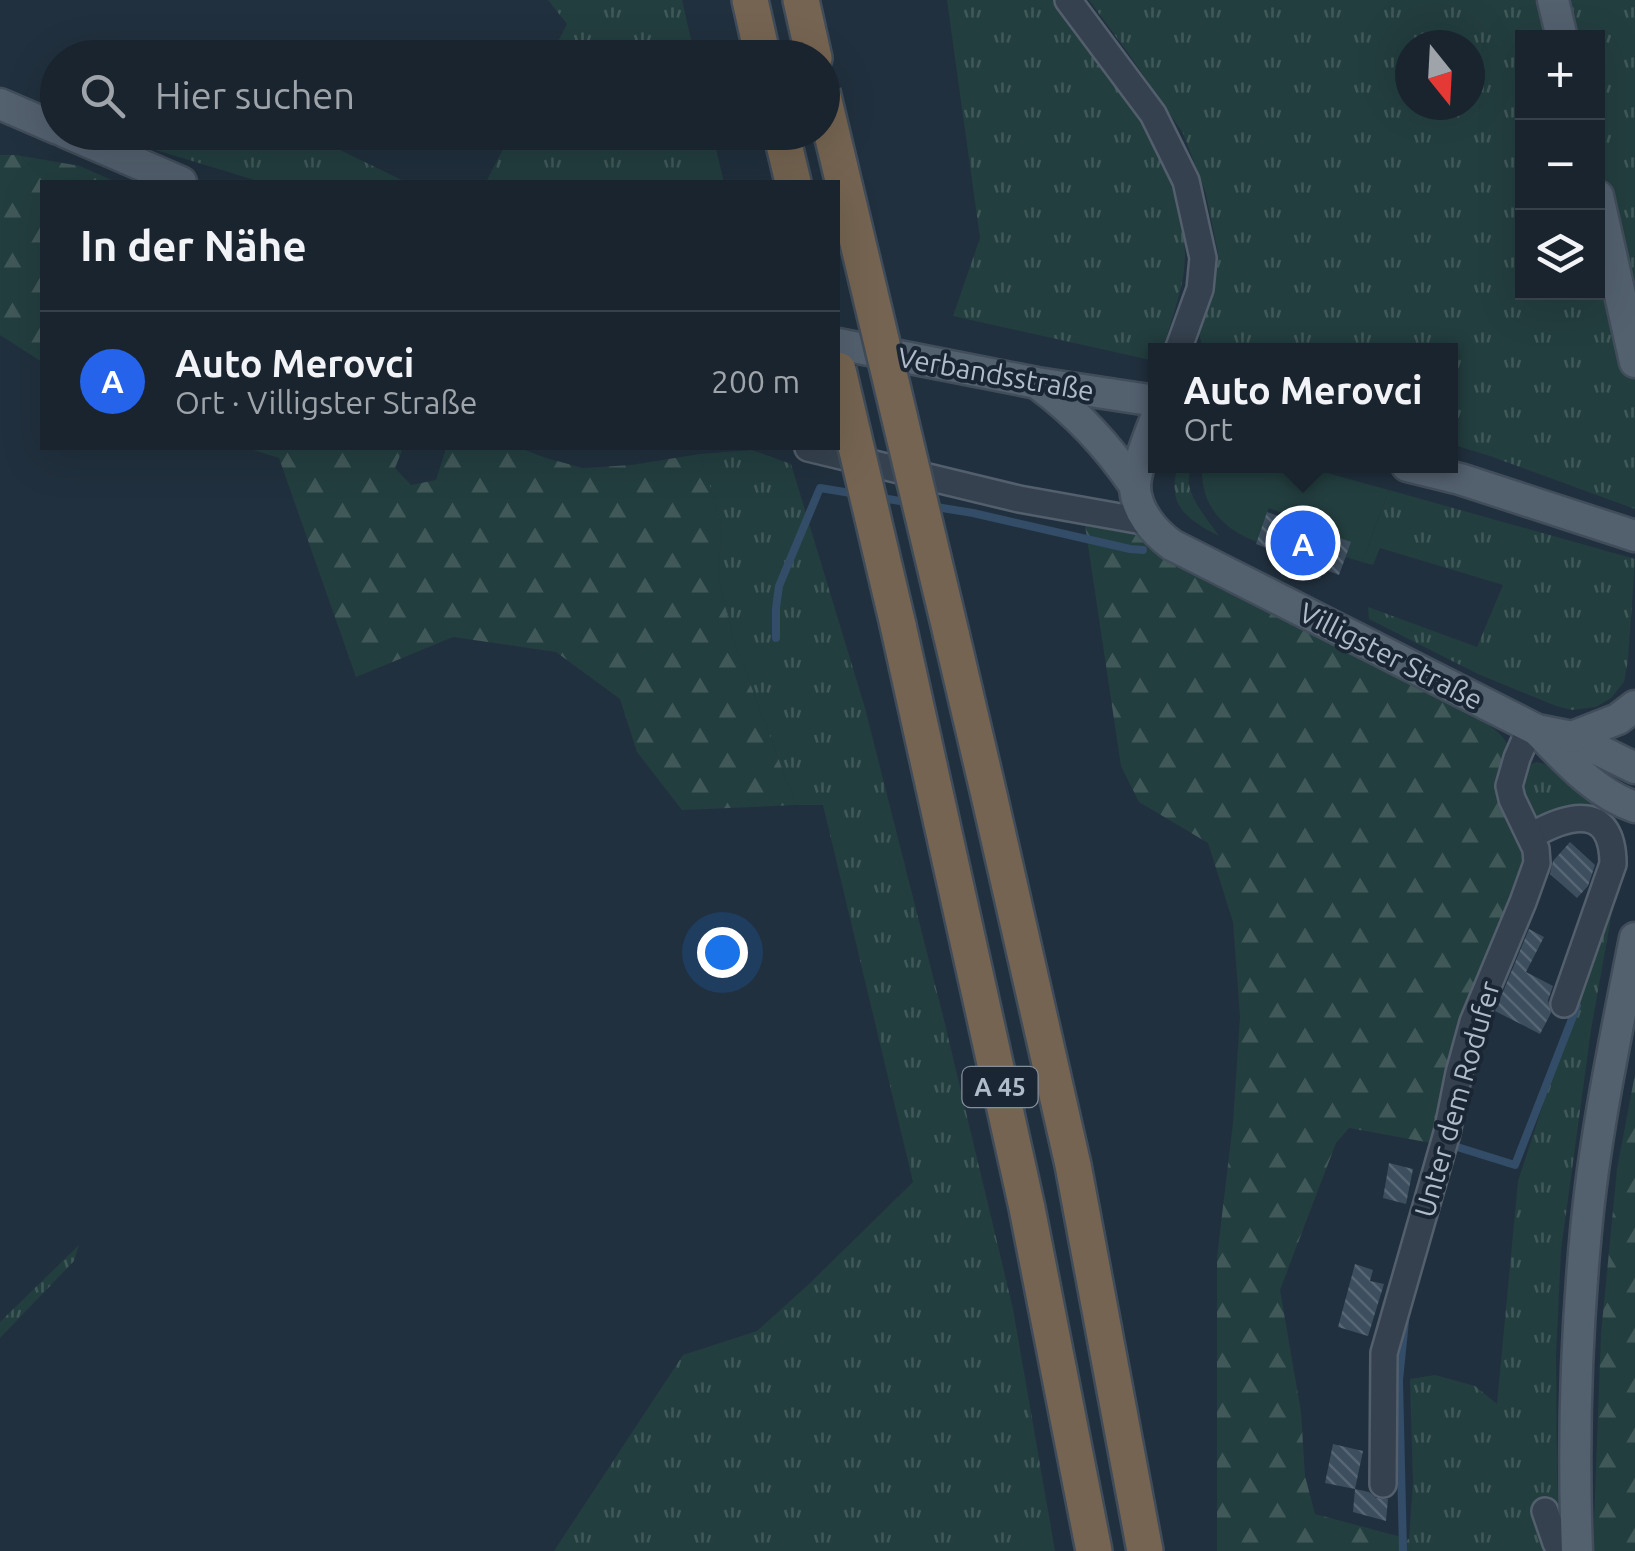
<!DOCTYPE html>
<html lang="de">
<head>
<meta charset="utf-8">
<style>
	body { margin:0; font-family:Ubuntu,sans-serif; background:#26303a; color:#f1f3f6 }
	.controls { position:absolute; right:30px; top:30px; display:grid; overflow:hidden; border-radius:0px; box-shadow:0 10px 40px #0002 }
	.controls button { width:90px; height:90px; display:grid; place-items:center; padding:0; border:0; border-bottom:2px solid #37414a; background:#19242e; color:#f1f3f6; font:50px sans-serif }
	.compass { position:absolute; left:1395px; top:30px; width:90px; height:90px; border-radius:50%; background:#19242e; box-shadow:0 10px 40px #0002; rotate:162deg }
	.you { position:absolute; left:722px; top:952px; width:35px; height:35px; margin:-25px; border:8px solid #fff; border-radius:50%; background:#1a73e8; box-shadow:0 0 0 15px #1a73e833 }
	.badge { display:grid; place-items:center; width:65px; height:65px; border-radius:50%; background:#2563eb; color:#fff; font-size:32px; font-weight:700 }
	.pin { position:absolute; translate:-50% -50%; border:5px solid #fff; box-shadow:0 2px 10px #0006 }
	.popup { position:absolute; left:1148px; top:343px; width:310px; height:130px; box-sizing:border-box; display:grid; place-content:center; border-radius:0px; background:#19242e; filter:drop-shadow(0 2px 8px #0005); font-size:32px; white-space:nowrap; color:#9fa4aa }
	.popup b { font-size:38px; color:#f1f3f6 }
	.popup::after { content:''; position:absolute; left:50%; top:100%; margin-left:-20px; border:20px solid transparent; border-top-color:#19242e }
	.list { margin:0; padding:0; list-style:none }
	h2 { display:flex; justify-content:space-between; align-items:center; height:130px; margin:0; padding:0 40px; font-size:42px }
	h2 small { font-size:32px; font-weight:400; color:#9fa4aa }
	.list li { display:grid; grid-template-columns:65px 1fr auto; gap:30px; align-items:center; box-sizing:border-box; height:140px; padding:0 40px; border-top:2px solid #37414a }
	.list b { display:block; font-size:38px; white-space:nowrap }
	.list p { margin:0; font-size:32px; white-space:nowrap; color:#9fa4aa }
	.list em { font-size:32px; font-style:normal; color:#9fa4aa }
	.icon { flex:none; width:55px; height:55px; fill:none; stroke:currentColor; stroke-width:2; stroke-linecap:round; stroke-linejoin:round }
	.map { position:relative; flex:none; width:1635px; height:1551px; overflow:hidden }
	.search { position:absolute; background:#19242e; box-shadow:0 10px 40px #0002; left:40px; top:40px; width:800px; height:110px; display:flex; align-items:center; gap:25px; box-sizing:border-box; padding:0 35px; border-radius:55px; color:#9fa4aa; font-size:38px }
	.panel { position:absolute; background:#19242e; box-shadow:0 10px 40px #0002; left:40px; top:180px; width:800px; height:270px; border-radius:0px }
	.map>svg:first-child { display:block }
	.grass { fill:url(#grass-tufts); fill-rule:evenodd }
	.forest { fill:url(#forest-firs) }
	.garden { fill:#233e3f }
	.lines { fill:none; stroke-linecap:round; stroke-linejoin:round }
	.stream { stroke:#334c67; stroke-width:8 }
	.building { fill:url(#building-back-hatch) }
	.minor-casing { stroke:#535f6c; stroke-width:30 }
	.major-casing { stroke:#414d5a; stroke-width:35 }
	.highway-casing { stroke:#404c59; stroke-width:40 }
	.minor { stroke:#35414e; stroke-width:25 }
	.major { stroke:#53606e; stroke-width:30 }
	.highway { stroke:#756451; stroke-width:35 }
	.highway-bridge-casing { stroke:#404c59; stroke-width:40; stroke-linecap:butt }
	.highway-bridge { stroke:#756451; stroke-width:35 }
	.labels { text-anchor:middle; stroke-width:8; stroke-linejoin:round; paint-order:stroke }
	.shield { fill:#1a2633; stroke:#848f9d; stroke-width:2.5 }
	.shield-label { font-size:25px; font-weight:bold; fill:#b1bcca }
	.street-label { font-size:28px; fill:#b1bcca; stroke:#1a2633 }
</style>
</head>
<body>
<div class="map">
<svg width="1635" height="1551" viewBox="0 0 1635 1551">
	<defs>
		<pattern id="grass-tufts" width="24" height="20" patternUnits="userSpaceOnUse" patternTransform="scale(2.5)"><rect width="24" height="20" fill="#233e3f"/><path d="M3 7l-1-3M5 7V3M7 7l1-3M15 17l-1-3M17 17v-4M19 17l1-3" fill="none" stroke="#415859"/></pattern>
		<pattern id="forest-firs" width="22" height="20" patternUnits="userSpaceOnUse" patternTransform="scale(2.5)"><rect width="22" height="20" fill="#233e3f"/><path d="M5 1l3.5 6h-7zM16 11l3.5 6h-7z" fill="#415859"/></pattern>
		<pattern id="building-back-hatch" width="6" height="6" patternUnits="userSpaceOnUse" patternTransform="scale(2.5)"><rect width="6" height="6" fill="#3d4e5e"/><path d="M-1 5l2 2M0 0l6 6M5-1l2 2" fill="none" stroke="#576674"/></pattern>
	</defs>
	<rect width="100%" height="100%" fill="#21303e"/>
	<g class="grass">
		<polygon points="548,0 682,0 695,57 550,57 567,24"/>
		<path d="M947,0h106c54,73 147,179 130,277 -4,24 -14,49 -20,73h-7l-1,11 -202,-45 27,-78z"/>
		<path d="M1089,0h546v509l-145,-53 -39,-12 -1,-94h-247l-4,-17 13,-33 6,-47 -12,-59 -23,-61 -55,-80zM1522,38h76v254h-76zM1410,45h60v60h-60z"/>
		<polygon points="156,132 305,133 406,182 261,182 146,147"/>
		<polygon points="512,132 712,133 724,182 486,182"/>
		<polygon points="752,450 791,464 865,708 944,1020 1013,1309 1055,1551 554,1551 683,1355 757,1331 809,1284 913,1182 823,805 796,805 734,641 718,578 722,526 700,454"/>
		<path d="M1178,466h15c-15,21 13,51 26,70 -33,-17 -53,-31 -41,-70z"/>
		<polygon points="1389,490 1635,559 1628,660 1624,682 1611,698 1596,707 1572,710 1556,706 1478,674 1369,619 1368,607 1477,647 1503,585 1380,548 1373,565 1362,562"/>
		<path d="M1537,762l15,4 50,38 15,16 6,27 -4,25 -28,158 -30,220 -5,106 1,119 3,76h-149l-2,-12 4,-56 -3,-104 25,-4 40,11 22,18 21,-223 101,-309 -19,-61c-31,-12 -38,6 -67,6l-16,-25 10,-27z"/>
		<polygon points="79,1245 74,1261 0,1338 0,1322"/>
	</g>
	<g class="forest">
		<polygon points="0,155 16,155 80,166 116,182 42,182 42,362 0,335"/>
		<polygon points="247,448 403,448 395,468 411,485 436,480 446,448 520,448 546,458 583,468 631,465 700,454 722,526 718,578 734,641 796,805 682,810 637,752 620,699 556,652 453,637 356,677 279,458"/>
		<path d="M1085,525l52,10 20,19 321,164c14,9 26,16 32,32l20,97 -93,297 -88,-16 -13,15 -56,147 21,122 4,64 10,38 94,25 2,12h-194v-294l16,-134 7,-106 -7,-95 -25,-79 -69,-41 -18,-36z"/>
		<polygon points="1635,1074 1635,1551 1593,1551 1601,1334 1617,1169"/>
	</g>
	<path class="garden" d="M1202,466h100l87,24 -27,72 -17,-5 5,-15 -69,-25 1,-4 -13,-5 -12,34c-35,-13 -57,-37 -55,-76z"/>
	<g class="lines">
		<g class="stream">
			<polyline points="876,497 912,503"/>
			<polyline points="930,506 973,513 1130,549 1143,550"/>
			<polyline points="776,638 776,608 779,586 820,488 857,494"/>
			<polyline points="1452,1150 1454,1146 1515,1165 1577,1006"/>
			<polyline points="1403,1551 1399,1380 1405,1321"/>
		</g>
	</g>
	<g class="building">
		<polygon points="1267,512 1351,542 1339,575 1323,569 1320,579 1285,568 1289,557 1256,544"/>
		<polygon points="1570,842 1595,865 1588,886 1577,898 1550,874 1553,861"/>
		<polygon points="1529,929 1544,937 1526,972 1553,986 1548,1000 1551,1013 1540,1034 1495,1011"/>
		<polygon points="1389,1163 1413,1169 1406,1204 1383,1198"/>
		<polygon points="1355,1264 1373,1270 1370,1281 1384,1284 1368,1336 1338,1327"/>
		<polygon points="1333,1444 1363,1451 1355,1489 1325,1483"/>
		<polygon points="1355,1489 1369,1492 1376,1498 1388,1499 1386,1521 1353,1512"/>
	</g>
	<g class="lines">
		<defs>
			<g id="minor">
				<polyline points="1068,0 1153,114 1186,181 1203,258 1200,289 1178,350"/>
				<polyline points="808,448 1019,499 1148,522"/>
				<path d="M1531,836c38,-22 82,-33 82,28l-49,140"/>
				<polyline points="1383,1484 1384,1353 1447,1133 1459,1073 1473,1022 1523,902 1537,863 1536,849 1512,799 1509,786 1517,758 1531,726"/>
				<polyline points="1545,1511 1556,1543 1563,1551"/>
			</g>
			<g id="major">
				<polyline points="1553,0 1562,38"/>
				<polyline points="0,104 58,129"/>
				<polyline points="65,132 181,182"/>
				<polyline points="1598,196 1635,362"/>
				<polyline points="838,344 1037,383 1156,401"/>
				<path d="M1038,384c40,30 68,60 97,102"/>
				<path d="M1156,418c-6,15 -21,54 -21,69 1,24 19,45 37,58l365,185 35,7 63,31"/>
				<polyline points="1407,466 1460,479 1635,536"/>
				<path d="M1537,730c28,29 59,64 98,77"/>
				<polyline points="1572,737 1618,719 1635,706"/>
				<path d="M1577,1551c-4,-106 -1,-214 9,-320 9,-98 30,-196 49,-293"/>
			</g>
			<g id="highway">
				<polyline points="750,0 763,58"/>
				<polyline points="801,0 814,58"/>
				<polyline points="781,132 793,182"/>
				<polyline points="898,625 1027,1208 1094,1551"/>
				<polyline points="951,633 989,795 1073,1165 1145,1551"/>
			</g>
		</defs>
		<use href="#minor" class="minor-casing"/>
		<use href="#major" class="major-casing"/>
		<use href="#highway" class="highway-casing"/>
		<use href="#minor" class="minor"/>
		<use href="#major" class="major"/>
		<use href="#highway" class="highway"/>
		<defs>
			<g id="highway-bridge">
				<polyline points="822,92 951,633"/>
				<polyline points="838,370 898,625"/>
			</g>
		</defs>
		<use href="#highway-bridge" class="highway-bridge-casing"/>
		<use href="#highway-bridge" class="highway-bridge"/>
	</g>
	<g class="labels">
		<rect class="shield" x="962.5" y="1067" width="75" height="40" rx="8"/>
		<g class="shield-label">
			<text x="1000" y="1096">A 45</text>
		</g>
		<g class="street-label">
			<text transform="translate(996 374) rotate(10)" y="10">Verbandsstraße</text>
			<text transform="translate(1391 656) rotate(27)" y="10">Villigster Straße</text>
			<text transform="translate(1457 1099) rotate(-74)" y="10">Unter dem Rodufer</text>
		</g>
	</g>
</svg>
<div class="controls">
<button>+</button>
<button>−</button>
<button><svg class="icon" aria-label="layers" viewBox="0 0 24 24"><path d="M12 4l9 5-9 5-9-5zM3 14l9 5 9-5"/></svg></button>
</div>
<svg class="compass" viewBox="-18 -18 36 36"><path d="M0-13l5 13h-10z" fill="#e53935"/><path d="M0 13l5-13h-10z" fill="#9fa4aa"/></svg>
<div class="you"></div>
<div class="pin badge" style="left:1303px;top:543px">A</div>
<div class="popup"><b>Auto Merovci</b>Ort</div>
<div class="search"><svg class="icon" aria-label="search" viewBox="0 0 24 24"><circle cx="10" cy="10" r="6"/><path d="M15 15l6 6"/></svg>Hier suchen</div>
<section class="panel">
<h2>In der Nähe<small></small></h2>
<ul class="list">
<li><span class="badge">A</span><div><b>Auto Merovci</b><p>Ort · Villigster Straße</p></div><em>200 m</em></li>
</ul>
</section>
</div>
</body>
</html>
